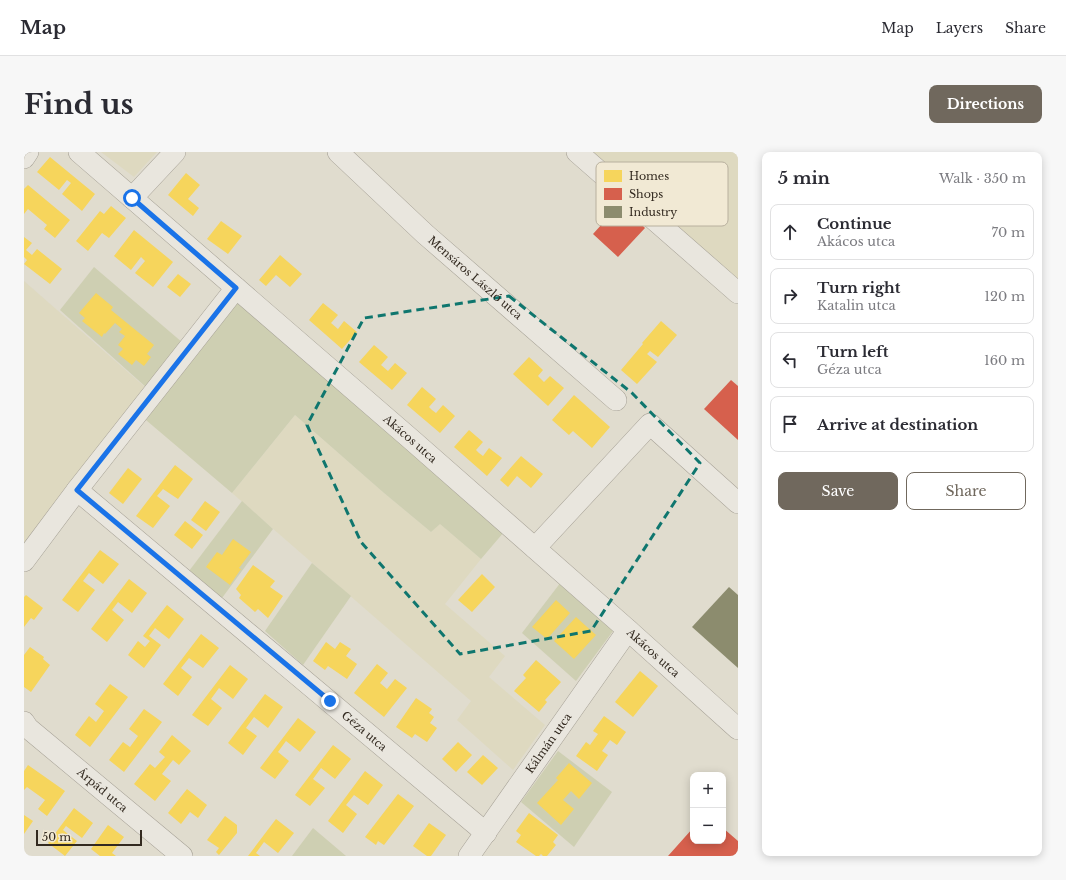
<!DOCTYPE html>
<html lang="en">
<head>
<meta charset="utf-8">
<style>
	body { margin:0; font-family:"Libre Baskerville",serif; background:#f7f7f7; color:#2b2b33 }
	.controls { position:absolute; right:12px; bottom:12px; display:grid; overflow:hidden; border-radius:8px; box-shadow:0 2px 10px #0003 }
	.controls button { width:36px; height:36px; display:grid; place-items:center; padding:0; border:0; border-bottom:1px solid #e1e1e2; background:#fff; color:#2b2b33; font:20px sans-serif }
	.scale { position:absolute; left:12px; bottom:10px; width:106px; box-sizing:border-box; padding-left:4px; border:2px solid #332a20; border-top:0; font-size:11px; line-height:14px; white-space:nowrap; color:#332a20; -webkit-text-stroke:3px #f1e9d4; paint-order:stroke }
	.stop { position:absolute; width:12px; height:12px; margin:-9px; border:3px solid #1a73e8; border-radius:50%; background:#fff }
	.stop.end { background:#1a73e8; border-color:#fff; box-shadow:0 1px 4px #0008 }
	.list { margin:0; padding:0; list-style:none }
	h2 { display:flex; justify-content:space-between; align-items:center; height:52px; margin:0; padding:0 16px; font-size:17px }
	h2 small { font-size:13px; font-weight:400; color:#7c7c81 }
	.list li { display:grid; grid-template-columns:26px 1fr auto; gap:12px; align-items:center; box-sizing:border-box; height:56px; margin:0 8px 8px; padding:0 8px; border:1px solid #e1e1e2; border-radius:8px }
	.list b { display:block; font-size:15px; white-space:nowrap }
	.list p { margin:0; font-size:13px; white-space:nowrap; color:#7c7c81 }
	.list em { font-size:13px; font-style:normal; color:#7c7c81 }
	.actions { display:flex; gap:8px; padding:12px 16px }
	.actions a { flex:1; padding:9px 0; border:1px solid #70685d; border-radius:8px; text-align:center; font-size:14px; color:#70685d }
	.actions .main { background:#70685d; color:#fff }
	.icon { flex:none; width:22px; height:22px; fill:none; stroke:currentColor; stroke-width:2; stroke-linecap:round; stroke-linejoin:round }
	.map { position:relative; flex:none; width:714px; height:704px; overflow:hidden; border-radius:8px }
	header { display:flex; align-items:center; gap:24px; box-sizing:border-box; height:56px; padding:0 20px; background:#fff; border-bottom:1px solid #e1e1e2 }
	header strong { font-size:19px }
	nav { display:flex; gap:22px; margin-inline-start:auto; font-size:14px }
	.intro { display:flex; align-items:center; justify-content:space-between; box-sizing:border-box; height:96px; padding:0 24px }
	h1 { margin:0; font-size:28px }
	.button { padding:10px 18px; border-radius:8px; background:#70685d; color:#fff; font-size:14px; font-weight:700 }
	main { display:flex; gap:24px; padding:0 24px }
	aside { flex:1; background:#fff; border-radius:8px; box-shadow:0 2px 10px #0003 }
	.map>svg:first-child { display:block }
	.farmland { fill:#ded9c0 }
	.green { fill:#cecfb2 }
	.homes { fill:#f6d55c }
	.shops { fill:#d6604d }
	.industry { fill:#8c8c6e }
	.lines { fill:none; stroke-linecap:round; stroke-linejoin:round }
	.minor-casing { stroke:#a6a196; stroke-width:22 }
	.minor { stroke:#e9e6de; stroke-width:21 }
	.route { stroke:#1a73e8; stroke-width:5 }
	.marked { fill:none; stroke:#0f766e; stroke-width:3; stroke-dasharray:8 5; stroke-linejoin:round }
	.labels { text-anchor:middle; stroke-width:4; stroke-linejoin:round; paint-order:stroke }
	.street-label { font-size:11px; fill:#332a20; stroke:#f1e9d4 }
	.key { fill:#f1e9d4; stroke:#b8b09e; stroke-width:1 }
	.key-label { font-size:11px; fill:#332a20 }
</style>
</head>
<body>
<header>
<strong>Map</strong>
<nav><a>Map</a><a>Layers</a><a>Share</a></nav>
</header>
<div class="intro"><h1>Find us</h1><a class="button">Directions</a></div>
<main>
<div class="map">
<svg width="714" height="704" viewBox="0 0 714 704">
	<rect width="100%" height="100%" fill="#e0dcce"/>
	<g class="farmland">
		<polygon points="77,0 133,0 110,25"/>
		<polygon points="564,0 714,0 714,135"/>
		<polygon points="0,129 122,236 0,400"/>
		<polygon points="271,263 360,341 407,380 415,371 457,407 421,452 481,504 465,525 521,573 489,618 433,568 447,549 208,341"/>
	</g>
	<g class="green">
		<polygon points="70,115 159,191 123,236 36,158"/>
		<polygon points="216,146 480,380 457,407 416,372 407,380 360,341 271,263 208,341 116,263"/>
		<polygon points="218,349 249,377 198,446 165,419"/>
		<polygon points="288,411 327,444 279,513 241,479"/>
		<polygon points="537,430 589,479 552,529 498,481"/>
		<polygon points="534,599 588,640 550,695 497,650"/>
		<polygon points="289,676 322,704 268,704"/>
	</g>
	<g class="homes">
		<polygon points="26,5 71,42 58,59 38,42 47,31 43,28 35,38 13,20"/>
		<polygon points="162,21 176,33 164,47 175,56 169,64 144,43"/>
		<polygon points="4,33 46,68 31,86 20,77 23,73 4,57 0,62 0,37"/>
		<polygon points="87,54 102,66 85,86 78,81 64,99 52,89 76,59 80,62"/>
		<polygon points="197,69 218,84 204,102 183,87"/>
		<polygon points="110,78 149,110 129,135 111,121 121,109 117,105 107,118 90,104"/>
		<polygon points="0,85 8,91 2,98 8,103 13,97 38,117 26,132 0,112 3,108 0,105"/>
		<polygon points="256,103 278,122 266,135 252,123 242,134 235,128"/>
		<polygon points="154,122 167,132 156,145 143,135"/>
		<polygon points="72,141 89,155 87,158 130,193 123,202 127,205 120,214 112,208 108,213 94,202 99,197 94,193 101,184 95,180 98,177 91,171 81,182 80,181 78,185 58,169 61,166 55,161"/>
		<polygon points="299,151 314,163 307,171 314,177 320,169 333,180 318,197 285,168"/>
		<polygon points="637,169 653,183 634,205 626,199 623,202 633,210 613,232 597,218 619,192 618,191"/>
		<polygon points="350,193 364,205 357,213 364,219 371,211 383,221 368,238 335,210"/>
		<polygon points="505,205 519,218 514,224 520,230 526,224 540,236 524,254 489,222"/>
		<polygon points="398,235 412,247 405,255 408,258 412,261 419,253 431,264 416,281 383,253"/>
		<polygon points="550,243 586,275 568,296 549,279 545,283 528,268"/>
		<polygon points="445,278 459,290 452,298 455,301 459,304 465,296 478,306 463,324 430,295"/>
		<polygon points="497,304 519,322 507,336 493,324 484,335 476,328"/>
		<polygon points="151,313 169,327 154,347 139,337 133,344 146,354 129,376 112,364"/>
		<polygon points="104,316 118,327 99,352 85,341"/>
		<polygon points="181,349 196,360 182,379 167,368"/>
		<polygon points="161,369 179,383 168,397 150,383"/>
		<polygon points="209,387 227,400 215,416 217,417 206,433 182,415 193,400 198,403"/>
		<polygon points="76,398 95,412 79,432 65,421 59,429 71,438 54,460 38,448"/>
		<polygon points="229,413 251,429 246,435 259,444 244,466 234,457 231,460 215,446 217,443 212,437"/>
		<polygon points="458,422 471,435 448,460 434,448"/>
		<polygon points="105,427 123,441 108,461 94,450 88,458 100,468 83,490 67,477"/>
		<polygon points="2,443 19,456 10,468 7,466 0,475 0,445"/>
		<polygon points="532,448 546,461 523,487 508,475"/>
		<polygon points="143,453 160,467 145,487 131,476 125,484 137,493 120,516 104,503 114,489 121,495 126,489 119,484"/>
		<polygon points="552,465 572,483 550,507 530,489"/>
		<polygon points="177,482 195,496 179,516 165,506 157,516 168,525 154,544 139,532"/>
		<polygon points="302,490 311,497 316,490 327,497 322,504 333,512 323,527 304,514 301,518 289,509"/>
		<polygon points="6,495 20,505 19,507 26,513 7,540 0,535 0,503"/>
		<polygon points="512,508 537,530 521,548 523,550 515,560 490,539 502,526 499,523"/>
		<polygon points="353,512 364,521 356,531 363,537 371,527 383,536 360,565 330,541"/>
		<polygon points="206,513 224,527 209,547 195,536 187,547 198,556 184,574 168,563"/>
		<polygon points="616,519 634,534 609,565 591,550"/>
		<polygon points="86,532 104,545 66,595 51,583 65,564 72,570 80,559 71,552"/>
		<polygon points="241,542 259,555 244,576 230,565 222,576 233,584 219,603 204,591"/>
		<polygon points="392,546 408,557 405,561 410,565 406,571 413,576 403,590 391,582 388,586 372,575"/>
		<polygon points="120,557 138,570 100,620 85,608 99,590 106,595 114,584 105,577"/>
		<polygon points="580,564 602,580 593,593 586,588 578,599 584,603 573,619 552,604 562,590 566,593 574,582 569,579"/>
		<polygon points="274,566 292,580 276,600 262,589 254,600 265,609 251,627 236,616"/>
		<polygon points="148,583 167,599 155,613 149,608 138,622 147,629 131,649 110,632 126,612 131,616 141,605 135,600"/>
		<polygon points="434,590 448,603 432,620 418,607"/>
		<polygon points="309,593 327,607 311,627 297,616 289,627 301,636 286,654 271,643"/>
		<polygon points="459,603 474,616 458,633 443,620"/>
		<polygon points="545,611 568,631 555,647 547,639 539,648 550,657 537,673 513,651 534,628 532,626"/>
		<polygon points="4,613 41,639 23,664 14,657 21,648 3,635 0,638 0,619"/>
		<polygon points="341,619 359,633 344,653 330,643 322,653 333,662 319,681 304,669"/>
		<polygon points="163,637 183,653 174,666 166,660 157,672 144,661"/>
		<polygon points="374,642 390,654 360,693 354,689 352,693 341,685"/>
		<polygon points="50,656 69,671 58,686 42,674 39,678 53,689 41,704 24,691"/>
		<polygon points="505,661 534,683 529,690 532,693 523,704 519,704 517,702 515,704 512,704 492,690 497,683 492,679"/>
		<polygon points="0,663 9,669 0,682"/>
		<polygon points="201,664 213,673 213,681 195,703 192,700 195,696 183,688"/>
		<polygon points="252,667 270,681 254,701 240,690 232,701 236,704 224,704"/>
		<polygon points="405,671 422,683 407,704 403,704 389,694"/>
		<polygon points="84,673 100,685 88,701 92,704 76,704 67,697"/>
	</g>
	<g class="shops">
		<polygon points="603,58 621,76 594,105 569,82 588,61 595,67"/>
		<polygon points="707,228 714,234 714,288 680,257"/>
		<polygon points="669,676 669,689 699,689 699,676 714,689 714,704 644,704"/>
	</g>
	<polygon class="industry" points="705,435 714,443 714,516 668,475"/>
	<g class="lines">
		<defs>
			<g id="minor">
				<path id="s1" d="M55,0l334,289 215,189 110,99"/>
				<path id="s2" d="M314,0l87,82 191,166"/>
				<polyline points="553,0 714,141"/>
				<polyline points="0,6 4,0"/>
				<polyline points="108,46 151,0"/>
				<path id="s3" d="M53,338l409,343"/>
				<polyline points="511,396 626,272 714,351"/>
				<polyline points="0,409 53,338 212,136"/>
				<path id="s4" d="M0,570l4,6 154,128"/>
				<path id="s5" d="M445,704l159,-226"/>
			</g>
		</defs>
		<use href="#minor" class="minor-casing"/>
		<use href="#minor" class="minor"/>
	</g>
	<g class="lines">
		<polyline class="route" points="108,46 212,136 53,338 306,549"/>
	</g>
	<path class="marked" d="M485,144l123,97 68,70 -109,168 -131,23 -99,-112 -54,-117 57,-107z"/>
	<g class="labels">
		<g class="street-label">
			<text dy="4" stroke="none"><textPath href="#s2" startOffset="186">Mensáros László utca</textPath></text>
			<text dy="4" stroke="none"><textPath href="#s1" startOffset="438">Akácos utca</textPath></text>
			<text dy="4" stroke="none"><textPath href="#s1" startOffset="762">Akácos utca</textPath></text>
			<text dy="4" stroke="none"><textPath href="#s3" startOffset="375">Géza utca</textPath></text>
			<text dy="4" stroke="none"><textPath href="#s5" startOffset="138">Kálmán utca</textPath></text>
			<text dy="4" stroke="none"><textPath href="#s4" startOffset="104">Árpád utca</textPath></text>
		</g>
	</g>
	<rect x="572" y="10" width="132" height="64" rx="6" class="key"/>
	<rect x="580" y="18" width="18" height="12" fill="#f6d55c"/>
	<rect x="580" y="36" width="18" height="12" fill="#d6604d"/>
	<rect x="580" y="54" width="18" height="12" fill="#8c8c6e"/>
	<g class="key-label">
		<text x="605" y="28">Homes</text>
		<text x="605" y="46">Shops</text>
		<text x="605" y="64">Industry</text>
	</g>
</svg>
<div class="controls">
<button>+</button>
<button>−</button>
</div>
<div class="scale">50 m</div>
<div class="stop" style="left:108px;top:46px"></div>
<div class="stop end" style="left:306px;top:549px"></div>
</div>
<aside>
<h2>5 min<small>Walk · 350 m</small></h2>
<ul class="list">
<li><svg class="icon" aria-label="ahead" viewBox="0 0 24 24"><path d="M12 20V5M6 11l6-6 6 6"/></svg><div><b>Continue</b><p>Akácos utca</p></div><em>70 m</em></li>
<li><svg class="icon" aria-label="right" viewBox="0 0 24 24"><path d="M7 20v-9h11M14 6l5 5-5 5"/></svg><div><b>Turn right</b><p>Katalin utca</p></div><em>120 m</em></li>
<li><svg class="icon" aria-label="left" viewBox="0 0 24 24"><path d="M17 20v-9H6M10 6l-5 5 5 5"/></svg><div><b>Turn left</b><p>Géza utca</p></div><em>160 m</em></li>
<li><svg class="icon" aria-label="arrive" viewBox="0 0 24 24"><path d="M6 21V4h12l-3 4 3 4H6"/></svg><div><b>Arrive at destination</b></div></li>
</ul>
<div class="actions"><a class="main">Save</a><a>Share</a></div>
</aside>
</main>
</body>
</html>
